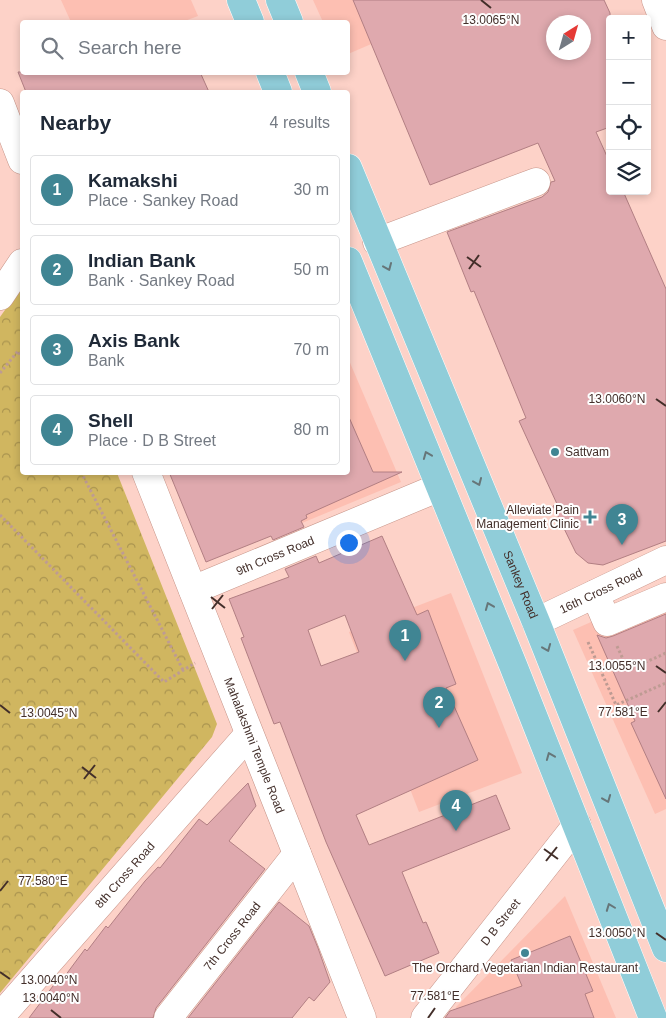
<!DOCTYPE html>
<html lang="en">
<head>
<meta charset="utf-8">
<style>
	body { margin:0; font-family:Arial,sans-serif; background:#f2f2f3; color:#1f2937 }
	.controls { position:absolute; right:15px; top:15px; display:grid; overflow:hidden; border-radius:5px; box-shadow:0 2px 8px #0003 }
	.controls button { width:45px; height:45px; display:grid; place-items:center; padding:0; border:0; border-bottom:1px solid #e0e1e3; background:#fff; color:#1f2937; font:25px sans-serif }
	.compass { position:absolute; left:546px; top:15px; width:45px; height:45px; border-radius:50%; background:#fff; box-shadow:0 2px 8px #0003; rotate:37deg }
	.you { position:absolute; left:348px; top:542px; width:18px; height:18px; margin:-12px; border:4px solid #fff; border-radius:50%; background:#1a73e8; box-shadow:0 0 0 8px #1a73e833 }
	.badge { display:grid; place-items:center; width:32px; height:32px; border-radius:50%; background:#408593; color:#fff; font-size:16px; font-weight:700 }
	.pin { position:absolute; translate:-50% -41px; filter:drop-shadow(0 1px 2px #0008) }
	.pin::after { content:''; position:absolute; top:26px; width:18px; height:15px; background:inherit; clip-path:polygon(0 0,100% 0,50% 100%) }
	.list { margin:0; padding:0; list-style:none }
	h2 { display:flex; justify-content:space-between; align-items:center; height:65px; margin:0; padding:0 20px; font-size:21px }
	h2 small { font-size:16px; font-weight:400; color:#747a83 }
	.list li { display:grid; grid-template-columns:32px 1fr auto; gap:15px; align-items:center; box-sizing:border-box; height:70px; margin:0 10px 10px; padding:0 10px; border:1px solid #e0e1e3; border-radius:5px }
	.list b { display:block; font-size:19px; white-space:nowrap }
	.list p { margin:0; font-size:16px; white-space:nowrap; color:#747a83 }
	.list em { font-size:16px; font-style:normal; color:#747a83 }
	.icon { flex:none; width:28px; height:28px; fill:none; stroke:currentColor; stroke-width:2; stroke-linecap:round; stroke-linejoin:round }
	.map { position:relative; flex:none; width:666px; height:1018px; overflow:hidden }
	.search { position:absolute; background:#fff; box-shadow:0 2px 8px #0003; left:20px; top:20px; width:330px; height:55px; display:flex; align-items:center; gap:12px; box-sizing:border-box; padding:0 18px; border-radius:5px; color:#747a83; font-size:19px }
	.panel { position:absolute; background:#fff; box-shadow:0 2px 8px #0003; left:20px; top:90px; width:330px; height:385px; border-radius:5px }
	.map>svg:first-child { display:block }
	.built { fill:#fdbfb2 }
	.park { fill:url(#park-crowns) }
	.building { fill:#dfa9ae; stroke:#b27f83; fill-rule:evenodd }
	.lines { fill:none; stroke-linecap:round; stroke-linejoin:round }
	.minor-casing { stroke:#c69488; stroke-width:29 }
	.major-casing { stroke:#fff; stroke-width:29 }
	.path { stroke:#be9b93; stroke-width:3; stroke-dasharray:2.5 2.5; stroke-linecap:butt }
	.minor { stroke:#fff; stroke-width:28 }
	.major { stroke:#90cdd9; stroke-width:28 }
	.oneway { stroke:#667679 }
	.ticks { fill:none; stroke:#432f2a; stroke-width:2 }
	.poi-dot { fill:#408593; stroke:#fefefe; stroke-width:2 }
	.labels { text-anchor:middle; stroke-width:4; stroke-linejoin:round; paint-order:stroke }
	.poi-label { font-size:12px; fill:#432f2a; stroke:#fefefe; text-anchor:start }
	.street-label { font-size:12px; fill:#432f2a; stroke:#fefefe }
	.ticks-label { font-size:12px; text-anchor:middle; fill:#432f2a; stroke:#fefefe; stroke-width:4; stroke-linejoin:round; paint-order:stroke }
</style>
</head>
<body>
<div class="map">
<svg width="666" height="1018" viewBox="0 0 666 1018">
	<defs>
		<pattern id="park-crowns" width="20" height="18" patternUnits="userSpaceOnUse" patternTransform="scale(1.25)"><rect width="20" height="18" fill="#d0b660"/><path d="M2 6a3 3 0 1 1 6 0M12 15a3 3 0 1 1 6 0" fill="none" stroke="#aa944f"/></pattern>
	</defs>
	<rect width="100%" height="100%" fill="#fdd2c8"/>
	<g class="built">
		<polygon points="61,0 191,0 198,16 182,22 71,22"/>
		<polygon points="313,0 474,0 348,54 348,22 323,22"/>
		<polygon points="348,358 401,482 290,528 348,472"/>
		<polygon points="666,589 666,809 655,814 573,630"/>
		<polygon points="451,593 522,773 419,812 349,632"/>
		<polygon points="565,896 616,1018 461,1018 456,1007"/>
	</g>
	<polygon class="park" points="22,286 22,472 117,473 217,724 212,737 0,993 0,317"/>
	<g class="building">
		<path d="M353,0h251l6,13v114l-14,5 14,31v28h13l43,98v252l-63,24 -15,-2 -12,-10 -23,-47 4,-2 -38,-83 7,-3 -52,-127 -3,1 -24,-60 95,-35 6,-5 3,-10 4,-1 -17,-38 -108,42zM554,22h30v30h-30z"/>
		<polygon points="18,72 200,72 209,92 26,92"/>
		<polygon points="348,415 373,472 402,472 306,515 307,518 301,521 304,527 273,540 271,536 206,562 169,472 348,472"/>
		<path d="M382,536l35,79 11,-5 28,74 -10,4 32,72 -122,55 13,30 127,-50 14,34 -108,43 21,51 3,-1 13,31 -54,23 -59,-134 -46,-120 -6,2 -33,-86 3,-1 -15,-38 60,-22 -4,-8 31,-13 3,7zM345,615l14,37 -38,14 -13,-36z"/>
		<polygon points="666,614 666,799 631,723 635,721 597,635 606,638 613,636"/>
		<polygon points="248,783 256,806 229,841 265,869 156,1008 153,1018 29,1018 59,978 62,980 85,949 87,951 106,926 108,928 145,881 158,867 160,868 199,819 207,825"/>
		<polygon points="279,902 309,926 318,948 330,982 314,1001 309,997 292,1018 188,1018"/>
		<polygon points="570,936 593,991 585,994 594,1018 445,1018 450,1011 522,986 511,960"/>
	</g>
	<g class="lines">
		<defs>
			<g id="minor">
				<polyline points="656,0 666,26"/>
				<polyline points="0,103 22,160"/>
				<polyline points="377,242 536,182"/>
				<polyline points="0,296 22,263"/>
				<path id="s1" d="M146,472l216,546"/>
				<path id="s2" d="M193,590l247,-103"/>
				<polyline points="595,594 607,622 666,597"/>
				<path id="s3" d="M536,622l130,-62"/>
				<path id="s4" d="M0,1017l249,-283"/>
				<path id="s5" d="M168,1018l129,-164"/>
				<path id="s6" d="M425,1018l152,-193"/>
			</g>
			<g id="major">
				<polyline points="241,0 250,22"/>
				<polyline points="280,0 289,22"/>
				<polyline points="270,72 278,92"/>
				<polyline points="309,72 317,92"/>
				<path id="s7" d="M348,168l188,454 130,326"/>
				<polyline points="348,261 513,665 653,1018"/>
			</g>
		</defs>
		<use href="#minor" class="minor-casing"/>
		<use href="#major" class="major-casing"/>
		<g class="path">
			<polyline points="0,373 18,351 22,359"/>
			<polyline points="81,472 183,670"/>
			<polyline points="0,515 164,682 195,663"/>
			<polyline points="588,642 616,705 666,683"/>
			<polyline points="617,646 628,670 666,653"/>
		</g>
		<use href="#minor" class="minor"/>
		<use href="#major" class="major"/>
	</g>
	<defs><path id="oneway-chevron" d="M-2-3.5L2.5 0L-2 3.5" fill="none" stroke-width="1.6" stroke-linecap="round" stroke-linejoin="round" transform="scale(1.25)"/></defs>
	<g class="oneway">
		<use href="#oneway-chevron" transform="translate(388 267) rotate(67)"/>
		<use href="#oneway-chevron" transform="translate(427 455) rotate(-112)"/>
		<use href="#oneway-chevron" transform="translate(478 482) rotate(67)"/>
		<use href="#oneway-chevron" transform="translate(489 606) rotate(-112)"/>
		<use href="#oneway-chevron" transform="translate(547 648) rotate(68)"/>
		<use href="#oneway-chevron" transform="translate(550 756) rotate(-112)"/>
		<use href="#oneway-chevron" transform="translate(607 799) rotate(68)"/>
		<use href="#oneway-chevron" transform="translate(610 907) rotate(-111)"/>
	</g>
	<path class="ticks" d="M481,0l10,8M467,257l14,10M469,269l10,-14M656,399l10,7M211,597l14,11M212,609l11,-14M656,666l10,7M0,705l10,8M658,712l8,-10M82,767l14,11M84,779l11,-14M544,849l14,10M546,861l11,-14M0,891l8,-10M656,933l10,7M0,972l10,7M51,1010l10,8M428,1018l7,-10"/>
	<g class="poi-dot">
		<circle cx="555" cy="452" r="5"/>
		<path d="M587.5 509.5h5v5h5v5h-5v5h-5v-5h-5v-5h5z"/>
		<circle cx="525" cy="953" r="5"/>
	</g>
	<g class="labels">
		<g class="poi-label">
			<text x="565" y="456">Sattvam</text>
			<text x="579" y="514" text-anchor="end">Alleviate Pain<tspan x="579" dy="14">Management Clinic</tspan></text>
			<text x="525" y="972" text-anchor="middle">The Orchard Vegetarian Indian Restaurant</text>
		</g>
		<g class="street-label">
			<text dy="4" stroke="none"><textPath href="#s2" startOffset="89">9th Cross Road</textPath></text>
			<text dy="4" stroke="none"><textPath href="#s7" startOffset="451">Sankey Road</textPath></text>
			<text dy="4" stroke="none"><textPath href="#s3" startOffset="72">16th Cross Road</textPath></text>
			<text dy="4" stroke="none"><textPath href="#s1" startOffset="294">Mahalakshmi Temple Road</textPath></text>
			<text dy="4" stroke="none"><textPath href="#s4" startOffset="189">8th Cross Road</textPath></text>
			<text dy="4" stroke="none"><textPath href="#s6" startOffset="122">D B Street</textPath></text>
			<text dy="4" stroke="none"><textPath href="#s5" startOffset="104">7th Cross Road</textPath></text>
		</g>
	</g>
	<g class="ticks-label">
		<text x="491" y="24">13.0065°N</text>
		<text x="617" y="403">13.0060°N</text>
		<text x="617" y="670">13.0055°N</text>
		<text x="623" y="716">77.581°E</text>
		<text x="49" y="717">13.0045°N</text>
		<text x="43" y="885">77.580°E</text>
		<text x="617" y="937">13.0050°N</text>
		<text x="49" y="984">13.0040°N</text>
		<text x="435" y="1000">77.581°E</text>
		<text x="51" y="1002">13.0040°N</text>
	</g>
</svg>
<div class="controls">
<button>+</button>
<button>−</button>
<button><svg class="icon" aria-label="locate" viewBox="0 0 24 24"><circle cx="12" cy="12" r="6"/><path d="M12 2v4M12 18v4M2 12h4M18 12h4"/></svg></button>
<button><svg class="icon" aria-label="layers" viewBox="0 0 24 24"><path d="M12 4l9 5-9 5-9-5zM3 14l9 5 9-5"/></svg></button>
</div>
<svg class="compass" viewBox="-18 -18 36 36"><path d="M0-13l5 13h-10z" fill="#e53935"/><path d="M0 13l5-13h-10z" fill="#747a83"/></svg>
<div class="you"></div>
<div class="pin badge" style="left:405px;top:661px">1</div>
<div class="pin badge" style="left:439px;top:728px">2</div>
<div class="pin badge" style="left:622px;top:545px">3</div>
<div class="pin badge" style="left:456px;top:831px">4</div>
<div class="search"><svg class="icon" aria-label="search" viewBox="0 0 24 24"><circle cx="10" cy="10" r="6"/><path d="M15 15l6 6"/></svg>Search here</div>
<section class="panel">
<h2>Nearby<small>4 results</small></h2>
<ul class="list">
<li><span class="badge">1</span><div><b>Kamakshi</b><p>Place · Sankey Road</p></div><em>30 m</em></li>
<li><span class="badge">2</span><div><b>Indian Bank</b><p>Bank · Sankey Road</p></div><em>50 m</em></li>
<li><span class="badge">3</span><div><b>Axis Bank</b><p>Bank</p></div><em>70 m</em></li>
<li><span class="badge">4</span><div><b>Shell</b><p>Place · D B Street</p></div><em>80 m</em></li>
</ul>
</section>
</div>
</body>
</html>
